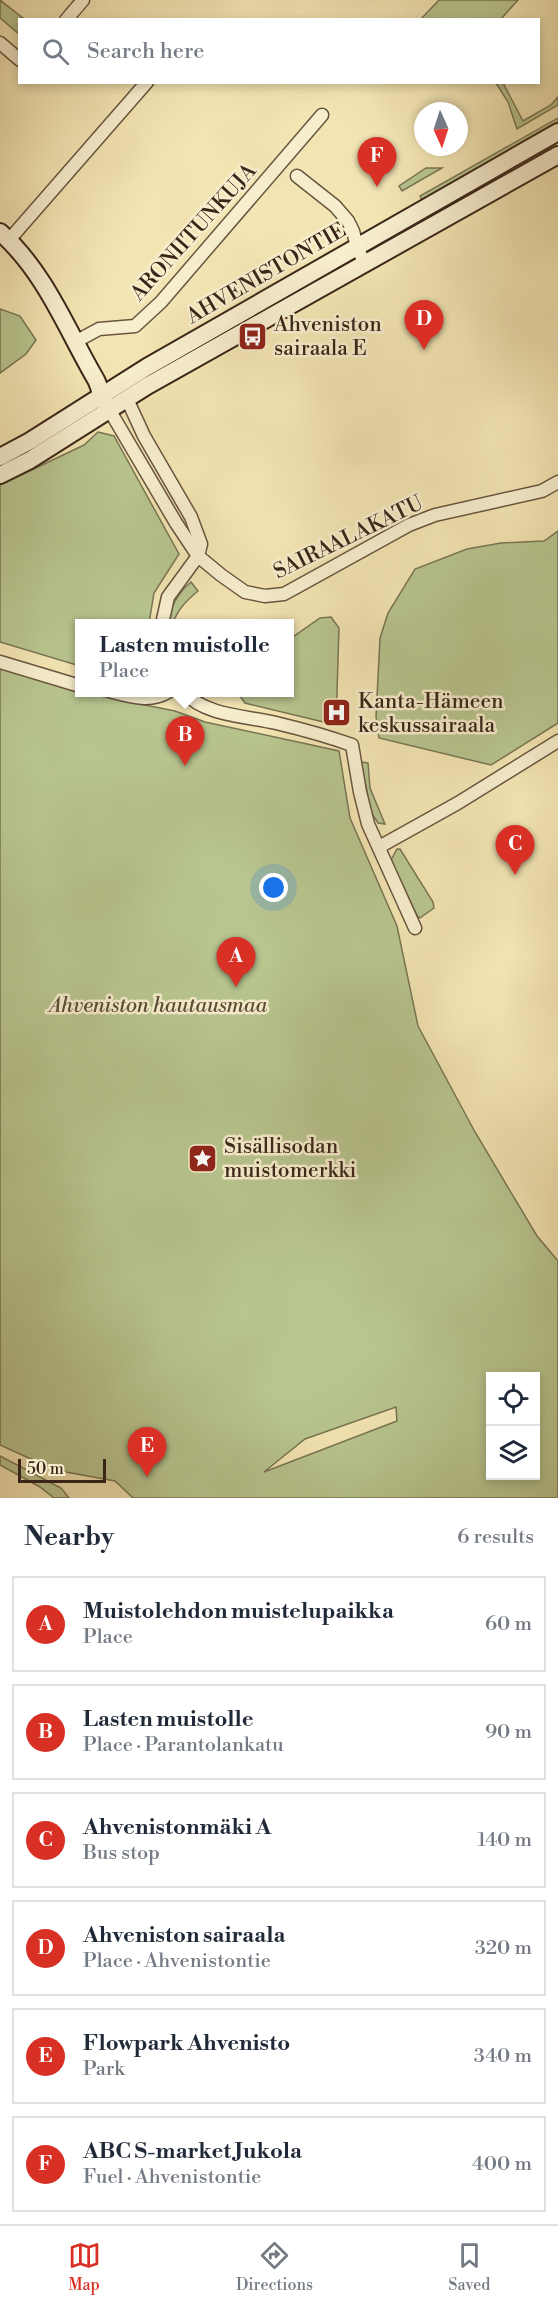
<!DOCTYPE html>
<html lang="en">
<head>
<meta charset="utf-8">
<style>
	body { margin:0; font-family:"Libre Bodoni",serif; background:#f2f2f3; color:#1f2937 }
	.controls { position:absolute; right:18px; bottom:18px; display:grid; overflow:hidden; border-radius:0px; box-shadow:0 3px 9px #0003 }
	.controls button { width:54px; height:54px; display:grid; place-items:center; padding:0; border:0; border-bottom:2px solid #e0e1e3; background:#fff; color:#1f2937; font:30px sans-serif }
	.compass { position:absolute; left:414px; top:102px; width:54px; height:54px; border-radius:50%; background:#fff; box-shadow:0 3px 9px #0003; rotate:177deg }
	.scale { position:absolute; left:18px; bottom:15px; width:88px; box-sizing:border-box; padding-left:6px; border:3px solid #3a2518; border-top:0; font-size:16px; line-height:21px; white-space:nowrap; color:#3a2518; -webkit-text-stroke:4px #f7eece; paint-order:stroke }
	.you { position:absolute; left:274px; top:888px; width:21px; height:21px; margin:-15px; border:4px solid #fff; border-radius:50%; background:#1a73e8; box-shadow:0 0 0 9px #1a73e833 }
	.badge { display:grid; place-items:center; width:39px; height:39px; border-radius:50%; background:#d93025; color:#fff; font-size:20px; font-weight:700 }
	.pin { position:absolute; translate:-50% -50px; filter:drop-shadow(0 2px 3px #0008) }
	.pin::after { content:''; position:absolute; top:32px; width:21px; height:18px; background:inherit; clip-path:polygon(0 0,100% 0,50% 100%) }
	.popup { position:absolute; left:75px; top:619px; width:219px; height:78px; box-sizing:border-box; display:grid; place-content:center; border-radius:0px; background:#fff; filter:drop-shadow(0 2px 4px #0005); font-size:20px; white-space:nowrap; color:#747a83 }
	.popup b { font-size:22px; color:#1f2937 }
	.popup::after { content:''; position:absolute; left:50%; top:100%; margin-left:-12px; border:12px solid transparent; border-top-color:#fff }
	.list { margin:0; padding:0; list-style:none }
	h2 { display:flex; justify-content:space-between; align-items:center; height:78px; margin:0; padding:0 24px; font-size:26px }
	h2 small { font-size:20px; font-weight:400; color:#747a83 }
	.list li { display:grid; grid-template-columns:39px 1fr auto; gap:18px; align-items:center; box-sizing:border-box; height:96px; margin:0 12px 12px; padding:0 12px; border:2px solid #e0e1e3; border-radius:0px }
	.list b { display:block; font-size:22px; white-space:nowrap }
	.list p { margin:0; font-size:20px; white-space:nowrap; color:#747a83 }
	.list em { font-size:20px; font-style:normal; color:#747a83 }
	.icon { flex:none; width:33px; height:33px; fill:none; stroke:currentColor; stroke-width:2; stroke-linecap:round; stroke-linejoin:round }
	.map { position:relative; flex:none; width:558px; height:1498px; overflow:hidden }
	.search { position:absolute; background:#fff; box-shadow:0 3px 9px #0003; left:18px; right:18px; top:18px; height:66px; display:flex; align-items:center; gap:15px; box-sizing:border-box; padding:0 21px; border-radius:0px; color:#747a83; font-size:22px }
	.sheet { height:726px; background:#fff }
	nav { display:flex; justify-content:space-around; align-items:center; box-sizing:border-box; height:84px; border-top:2px solid #e0e1e3; background:#fff; font-size:16px; color:#747a83 }
	nav a { display:grid; justify-items:center; gap:3px }
	nav .on { color:#d93025 }
	.map>svg:first-child { display:block }
	.green { fill:#b8c58f; stroke:#797554; stroke-width:1.5; fill-rule:evenodd }
	.lines { fill:none; stroke-linecap:round; stroke-linejoin:round }
	.street-casing { stroke:#68553f; stroke-width:15 }
	.secondary-casing { stroke:#3a2518; stroke-width:20 }
	.street { stroke:#f7eece; stroke-width:12 }
	.secondary { stroke:#f7eece; stroke-width:16 }
	.labels { text-anchor:middle; stroke-width:5; stroke-linejoin:round; paint-order:stroke }
	.street-label { font-size:21px; fill:#3a2518; stroke:#f7eece }
	.poi-label { font-size:21px; fill:#3a2518; stroke:#f7eece; text-anchor:start }
	.park-label { font-size:21px; font-style:italic; fill:#5a4d36; stroke:#f7eece }
</style>
</head>
<body>
<div class="map">
<svg width="558" height="1498" viewBox="0 0 558 1498">
	<rect width="100%" height="100%" fill="#f3e5b3"/>
	<filter id="stains"><feTurbulence type="fractalNoise" baseFrequency=".00333" numOctaves="4"/><feColorMatrix values="0 0 0 0 .2 0 0 0 0 .09 0 0 0 0 .02 0 0 0 .5 -.17"/></filter>
	<radialGradient id="worn" r=".72"><stop offset=".6" stop-color="#630" stop-opacity="0"/><stop offset="1" stop-color="#630" stop-opacity=".3"/></radialGradient>
	<g class="green">
		<polygon points="0,0 24,19 20,20 19,34 0,18"/>
		<polygon points="439,0 518,0 501,19 421,19"/>
		<polygon points="496,83 503,83 523,121 551,105 558,97 558,105 517,129 508,102"/>
		<polygon points="558,118 558,125 423,201 420,196"/>
		<polygon points="426,168 442,168 402,191 399,186"/>
		<polygon points="0,309 20,316 36,340 26,354 0,373"/>
		<polygon points="98,432 114,436 179,554 154,593 149,623 80,624 80,666 0,642 0,485 84,445"/>
		<polygon points="558,531 558,723 491,765 379,738 376,717 380,638 388,613 415,569 467,549 501,543 544,541"/>
		<path d="M191,582l7,9c-12,10 -20,18 -25,32l-6,1c4,-18 10,-30 24,-42z"/>
		<polygon points="331,617 339,628 336,725 245,703 238,693 290,692 290,639 320,618"/>
		<path d="M0,666l80,26 95,19 30,11 134,29 11,67 47,108 21,100 57,106 62,104 21,25v237h-425l-18,-17 -60,-11 -55,-25zM490,1376h46v100h-46zM396,1407l1,14 -133,51 41,-33z"/>
		<polygon points="361,762 368,763 370,788 385,824 378,823 371,812"/>
		<polygon points="397,849 400,849 433,902 434,908 420,918 418,917 392,864 391,860"/>
		<polygon points="0,1456 61,1488 69,1498 54,1498 40,1487 0,1465"/>
	</g>
	<g class="lines">
		<defs>
			<g id="street">
				<polyline points="66,20 83,0"/>
				<polyline points="0,43 20,60"/>
				<polyline points="297,176 335,206 348,221 353,231 357,247 365,264"/>
				<polyline points="9,240 147,82"/>
				<polyline points="75,342 99,329 135,326 161,302 322,115"/>
				<polyline points="127,399 144,436 191,517 201,544 198,556 168,597 162,624"/>
				<polyline points="110,411 176,523 198,556 221,575 245,592 265,596 284,594 409,525 435,515 542,491 558,482"/>
				<polyline points="0,662 80,686"/>
				<path d="M112,692c19,4 37,11 56,0"/>
				<path d="M184,692c21,24 63,24 92,31 25,6 51,13 76,22l8,47 8,32 47,104"/>
				<polyline points="379,847 458,803 558,741"/>
			</g>
			<g id="secondary">
				<path d="M0,232c45,40 66,96 95,146 5,8 5,17 10,25"/>
				<polyline points="0,457 30,441 147,367 558,132"/>
				<polyline points="0,475 30,460 147,386 558,155"/>
			</g>
		</defs>
		<use href="#street" class="street-casing"/>
		<use href="#secondary" class="secondary-casing"/>
		<use href="#street" class="street"/>
		<use href="#secondary" class="secondary"/>
	</g>
	<defs>
		<symbol id="bus-square" viewBox="-11 -11 22 22"><rect x="-9" y="-9" width="18" height="18" rx="4" fill="#8f2418" stroke="#f7eece"/><path d="M-5-6H5V4H4V6H2V4H-2V6H-4V4H-5ZM-3.5-4V0h7V-4ZM-3.5 1.2v1.5H-2V1.2ZM2 1.2v1.5H3.5V1.2Z" fill="#fff"/></symbol>
		<symbol id="hospital-square" viewBox="-11 -11 22 22"><rect x="-9" y="-9" width="18" height="18" rx="4" fill="#8f2418" stroke="#f7eece"/><path d="M-5-5h3v3.5h4V-5h3V5h-3V1.5h-4V5h-3Z" fill="#fff"/></symbol>
		<symbol id="sight-square" viewBox="-11 -11 22 22"><rect x="-9" y="-9" width="18" height="18" rx="4" fill="#8f2418" stroke="#f7eece"/><path d="M0-6L1.8-2.2L6-1.7L2.9 1.2L3.7 5.4L0 3.3L-3.7 5.4L-2.9 1.2L-6-1.7L-1.8-2.2Z" fill="#fff"/></symbol>
	</defs>
	<g fill-rule="evenodd">
		<use href="#bus-square" x="236" y="320" width="33" height="33"/>
		<use href="#hospital-square" x="320" y="696" width="33" height="33"/>
		<use href="#sight-square" x="186" y="1142" width="33" height="33"/>
	</g>
	<g class="labels">
		<g class="street-label">
			<text transform="translate(193 232) rotate(-48)" y="7">ARONIITUNKUJA</text>
			<text transform="translate(266 273) rotate(-30)" y="7">AHVENISTONTIE</text>
			<text transform="translate(348 537) rotate(-26)" y="7">SAIRAALAKATU</text>
		</g>
		<g class="poi-label">
			<text x="274" y="331">Ahveniston<tspan x="274" dy="24">sairaala E</tspan></text>
			<text x="358" y="708">Kanta-Hämeen<tspan x="358" dy="24">keskussairaala</tspan></text>
			<text x="224" y="1153">Sisällisodan<tspan x="224" dy="24">muistomerkki</tspan></text>
		</g>
		<g class="park-label">
			<text x="158" y="1012">Ahveniston hautausmaa</text>
		</g>
	</g>
	<rect width="100%" height="100%" filter="url(#stains)"/>
	<rect width="100%" height="100%" fill="url(#worn)"/>
</svg>
<div class="controls">
<button><svg class="icon" aria-label="locate" viewBox="0 0 24 24"><circle cx="12" cy="12" r="6"/><path d="M12 2v4M12 18v4M2 12h4M18 12h4"/></svg></button>
<button><svg class="icon" aria-label="layers" viewBox="0 0 24 24"><path d="M12 4l9 5-9 5-9-5zM3 14l9 5 9-5"/></svg></button>
</div>
<svg class="compass" viewBox="-18 -18 36 36"><path d="M0-13l5 13h-10z" fill="#e53935"/><path d="M0 13l5-13h-10z" fill="#747a83"/></svg>
<div class="scale">50 m</div>
<div class="you"></div>
<div class="pin badge" style="left:236px;top:987px">A</div>
<div class="pin badge" style="left:185px;top:766px">B</div>
<div class="popup"><b>Lasten muistolle</b>Place</div>
<div class="pin badge" style="left:515px;top:875px">C</div>
<div class="pin badge" style="left:424px;top:350px">D</div>
<div class="pin badge" style="left:147px;top:1477px">E</div>
<div class="pin badge" style="left:377px;top:187px">F</div>
<div class="search"><svg class="icon" aria-label="search" viewBox="0 0 24 24"><circle cx="10" cy="10" r="6"/><path d="M15 15l6 6"/></svg>Search here</div>
</div>
<section class="sheet">
<h2>Nearby<small>6 results</small></h2>
<ul class="list">
<li><span class="badge">A</span><div><b>Muistolehdon muistelupaikka</b><p>Place</p></div><em>60 m</em></li>
<li><span class="badge">B</span><div><b>Lasten muistolle</b><p>Place · Parantolankatu</p></div><em>90 m</em></li>
<li><span class="badge">C</span><div><b>Ahvenistonmäki A</b><p>Bus stop</p></div><em>140 m</em></li>
<li><span class="badge">D</span><div><b>Ahveniston sairaala</b><p>Place · Ahvenistontie</p></div><em>320 m</em></li>
<li><span class="badge">E</span><div><b>Flowpark Ahvenisto</b><p>Park</p></div><em>340 m</em></li>
<li><span class="badge">F</span><div><b>ABC S-market Jukola</b><p>Fuel · Ahvenistontie</p></div><em>400 m</em></li>
</ul>
</section>
<nav>
<a class="on"><svg class="icon" aria-label="map" viewBox="0 0 24 24"><path d="M3 6l6-2 6 2 6-2v14l-6 2-6-2-6 2zM9 4v14M15 6v14"/></svg>Map</a>
<a><svg class="icon" aria-label="directions" viewBox="0 0 24 24"><path d="M12 3l9 9-9 9-9-9zM9 14v-3h6M13 9l2 2-2 2"/></svg>Directions</a>
<a><svg class="icon" aria-label="saved" viewBox="0 0 24 24"><path d="M7 4h10v16l-5-4-5 4z"/></svg>Saved</a>
</nav>
</body>
</html>
